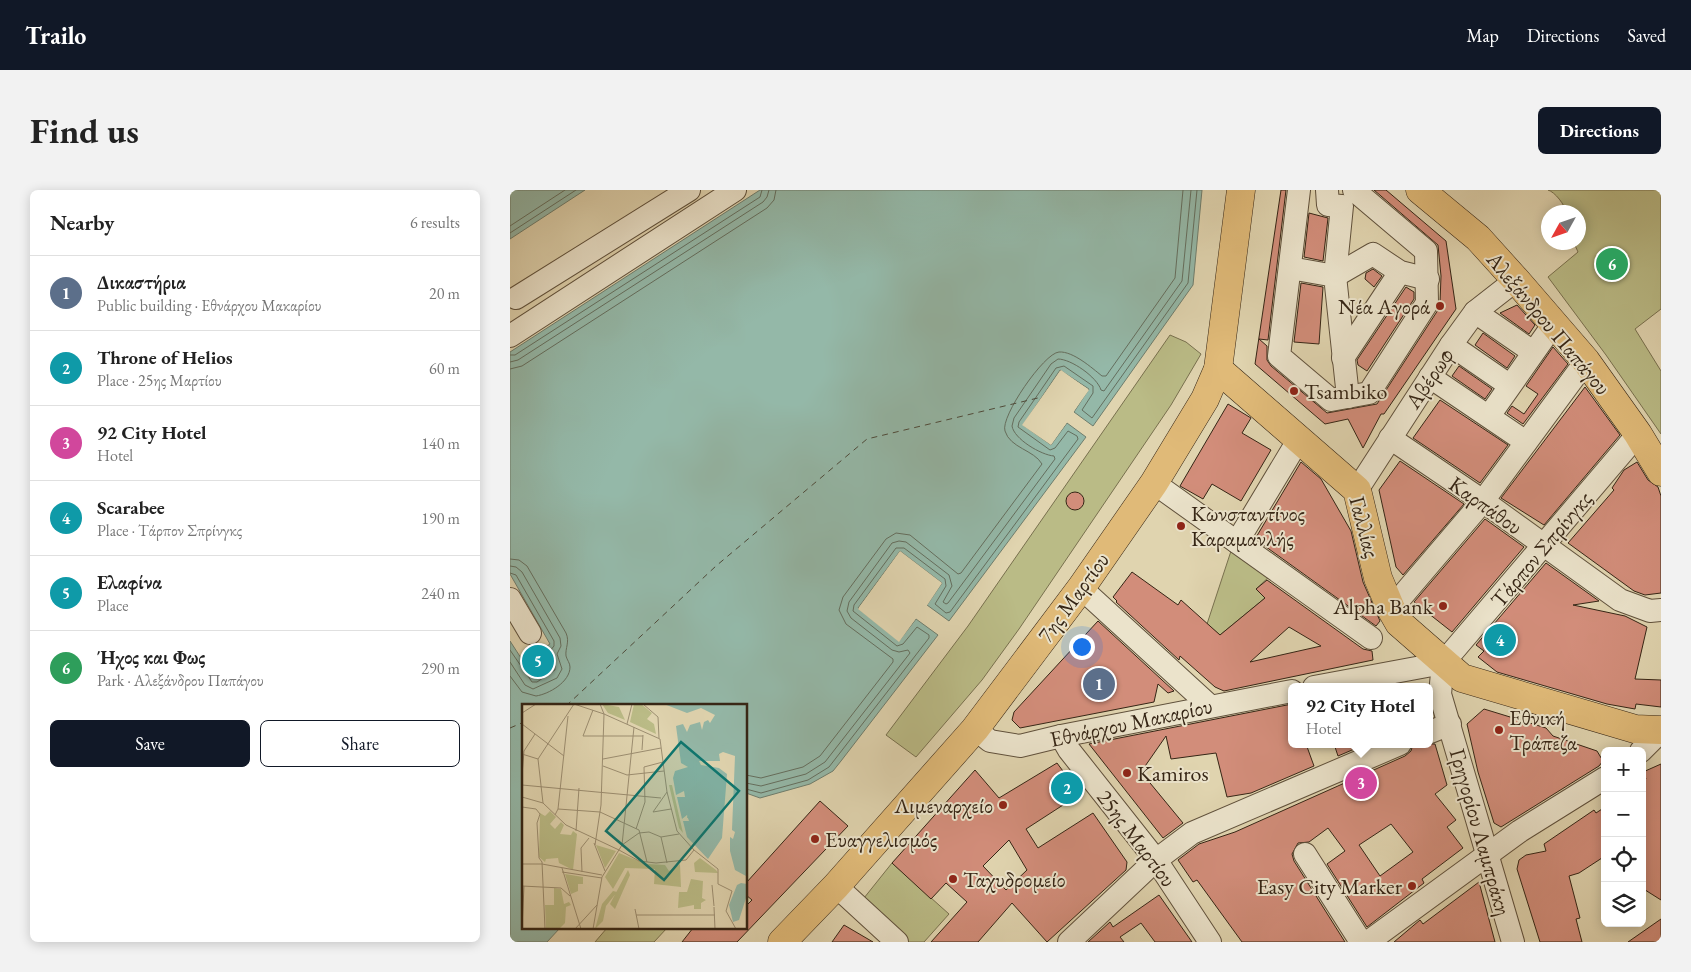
<!DOCTYPE html>
<html lang="en">
<head>
<meta charset="utf-8">
<style>
	body { margin:0; font-family:"EB Garamond",serif; background:#f2f2f2; color:#222 }
	.controls { position:absolute; right:15px; bottom:15px; display:grid; overflow:hidden; border-radius:8px; box-shadow:0 2px 12px #0003 }
	.controls button { width:45px; height:45px; display:grid; place-items:center; padding:0; border:0; border-bottom:1px solid #e0e0e0; background:#fff; color:#222; font:25px sans-serif }
	.compass { position:absolute; left:1031px; top:15px; width:45px; height:45px; border-radius:50%; background:#fff; box-shadow:0 2px 12px #0003; rotate:230deg }
	.you { position:absolute; left:571px; top:456px; width:18px; height:18px; margin:-12px; border:4px solid #fff; border-radius:50%; background:#1a73e8; box-shadow:0 0 0 8px #1a73e833 }
	.badge { display:grid; place-items:center; width:32px; height:32px; border-radius:50%; background:#111827; color:#fff; font-size:16px; font-weight:700 }
	.pin { position:absolute; translate:-50% -50%; border:2px solid #fff; box-shadow:0 1px 5px #0006 }
	.popup { position:absolute; left:778px; top:493px; width:145px; height:65px; box-sizing:border-box; display:grid; place-content:center; border-radius:8px; background:#fff; filter:drop-shadow(0 1px 4px #0005); font-size:16px; white-space:nowrap; color:#767676 }
	.popup b { font-size:19px; color:#222 }
	.popup::after { content:''; position:absolute; left:50%; top:100%; margin-left:-10px; border:10px solid transparent; border-top-color:#fff }
	.list { margin:0; padding:0; list-style:none }
	h2 { display:flex; justify-content:space-between; align-items:center; height:65px; margin:0; padding:0 20px; font-size:21px }
	h2 small { font-size:16px; font-weight:400; color:#767676 }
	.list li { display:grid; grid-template-columns:32px 1fr auto; gap:15px; align-items:center; box-sizing:border-box; height:75px; padding:0 20px; border-top:1px solid #e0e0e0 }
	.list b { display:block; font-size:19px; white-space:nowrap }
	.list p { margin:0; font-size:16px; white-space:nowrap; color:#767676 }
	.list em { font-size:16px; font-style:normal; color:#767676 }
	.actions { display:flex; gap:10px; padding:15px 20px }
	.actions a { flex:1; padding:11px 0; border:1px solid #111827; border-radius:8px; text-align:center; font-size:18px; color:#111827 }
	.actions .main { background:#111827; color:#fff }
	.icon { flex:none; width:28px; height:28px; fill:none; stroke:currentColor; stroke-width:2; stroke-linecap:round; stroke-linejoin:round }
	.map { position:relative; flex:none; width:1151px; height:752px; overflow:hidden; border-radius:8px }
	header { display:flex; align-items:center; gap:30px; box-sizing:border-box; height:70px; padding:0 25px; background:#111827; color:#fff }
	header strong { font-size:24px }
	nav { display:flex; gap:28px; margin-inline-start:auto; font-size:18px }
	.intro { display:flex; align-items:center; justify-content:space-between; box-sizing:border-box; height:120px; padding:0 30px }
	h1 { margin:0; font-size:35px }
	.button { padding:12px 22px; border-radius:8px; background:#111827; color:#fff; font-size:18px; font-weight:700 }
	main { display:flex; gap:30px; padding:0 30px }
	aside { flex:1; background:#fff; border-radius:8px; box-shadow:0 2px 12px #0003 }
	.map>svg:first-child { display:block }
	.green { fill:#babb86; stroke:#78704e }
	.water { fill:#94b8a8; stroke:#6e7d6d }
	.pier { fill:#e0d4af }
	.lines { fill:none; stroke-linecap:round; stroke-linejoin:round }
	.shore { stroke:#646e5e; stroke-width:1 }
	.ferry { stroke:#4d4a3a; stroke-width:1; stroke-dasharray:6 5; stroke-linecap:butt }
	.building { fill:#d28d7a; stroke:#352515; fill-rule:evenodd }
	.minor-casing { stroke:#60513c; stroke-width:24 }
	.major-casing { stroke:#352515; stroke-width:29 }
	.minor { stroke:#ebe3cb; stroke-width:22 }
	.major { stroke:#e0ba78; stroke-width:28 }
	.poi-dot { fill:#8f2418; stroke:#ebe3cb; stroke-width:2 }
	.labels { text-anchor:middle; stroke-width:4; stroke-linejoin:round; paint-order:stroke }
	.poi-label { font-size:22px; fill:#352515; stroke:#ebe3cb; text-anchor:start }
	.street-label { font-size:22px; fill:#352515; stroke:#ebe3cb }
	.inset-river { fill:none; stroke:#94b8a8; stroke-width:2.5 }
	.inset-road { fill:none; stroke:#9c8e71; stroke-width:1 }
	.view { fill:#0f766e; fill-opacity:0.15; stroke:#0f766e; stroke-width:2.5 }
	.inset-edge { fill:none; stroke:#352515; stroke-width:2.5 }
</style>
</head>
<body>
<header>
<strong>Trailo</strong>
<nav><a>Map</a><a>Directions</a><a>Saved</a></nav>
</header>
<div class="intro"><h1>Find us</h1><a class="button">Directions</a></div>
<main>
<aside>
<h2>Nearby<small>6 results</small></h2>
<ul class="list">
<li><span class="badge" style="background:#5c6f8a">1</span><div><b>Δικαστήρια</b><p>Public building · Εθνάρχου Μακαρίου</p></div><em>20 m</em></li>
<li><span class="badge" style="background:#0f9aa8">2</span><div><b>Throne of Helios</b><p>Place · 25ης Μαρτίου</p></div><em>60 m</em></li>
<li><span class="badge" style="background:#d1479c">3</span><div><b>92 City Hotel</b><p>Hotel</p></div><em>140 m</em></li>
<li><span class="badge" style="background:#0f9aa8">4</span><div><b>Scarabee</b><p>Place · Τάρπον Σπρίνγκς</p></div><em>190 m</em></li>
<li><span class="badge" style="background:#0f9aa8">5</span><div><b>Ελαφίνα</b><p>Place</p></div><em>240 m</em></li>
<li><span class="badge" style="background:#2e9e5b">6</span><div><b>Ήχος και Φως</b><p>Park · Αλεξάνδρου Παπάγου</p></div><em>290 m</em></li>
</ul>
<div class="actions"><a class="main">Save</a><a>Share</a></div>
</aside>
<div class="map">
<svg width="1151" height="752" viewBox="0 0 1151 752">
	<rect width="100%" height="100%" fill="#e0d4af"/>
	<filter id="stains"><feTurbulence type="fractalNoise" baseFrequency=".004" numOctaves="4"/><feColorMatrix values="0 0 0 0 .2 0 0 0 0 .09 0 0 0 0 .02 0 0 0 .5 -.17"/></filter>
	<radialGradient id="worn" r=".72"><stop offset=".6" stop-color="#630" stop-opacity="0"/><stop offset="1" stop-color="#630" stop-opacity=".3"/></radialGradient>
	<g class="green">
		<path d="M1038,0h113v119l-26,20 26,42v63l-55,-79 -58,-78 30,-25 -4,-9 4,-1v-30h-12c-1,-7 -11,-20 -18,-22z"/>
		<polygon points="660,145 676,152 691,164 661,215 509,439 472,490 406,567 376,545 458,436"/>
		<polygon points="722,358 761,385 746,399 755,408 710,445 697,434"/>
		<polygon points="382,673 439,724 414,752 388,752 354,708"/>
		<polygon points="97,738 157,738 144,752 85,752"/>
	</g>
	<g class="water">
		<polygon points="0,0 75,0 0,49"/>
		<polygon points="250,0 692,0 683,95 583,236 564,222 579,199 550,180 513,235 541,255 557,233 576,247 439,431 417,415 432,393 390,361 348,418 389,451 406,429 428,445 331,571 323,581 300,594 250,608 236,603 236,516 14,516 14,738 50,738 37,752 0,752 0,451 24,488 41,478 31,460 40,454 0,384 0,162"/>
	</g>
	<g class="pier">
		<polygon points="551,180 579,200 562,224 562,221 576,200 551,183 534,209 516,235 540,252 555,231 558,231 541,255 512,235"/>
		<polygon points="390,361 432,393 416,417 415,414 428,394 390,365 351,418 389,448 404,428 407,427 389,452 348,419"/>
	</g>
	<g class="lines">
		<g class="shore">
			<polyline points="0,36 55,0"/>
			<polyline points="0,43 66,0"/>
			<polyline points="0,165 5,165 250,7 252,0"/>
			<polyline points="0,172 8,170 253,12 257,7 259,0"/>
			<polyline points="0,179 12,176 257,18 264,10 266,0"/>
			<path d="M0,369l9,1 8,6 39,67c4,9 -1,15 0,23 1,4 4,7 4,11 0,15 -21,27 -34,29l-14,-4 -12,-16"/>
			<polyline points="0,376 6,377 12,382 50,448 51,456 47,464 52,479 47,488 23,499 15,495 0,472"/>
			<polyline points="0,383 6,385 44,451 44,456 39,462 45,475 45,480 27,492 22,492 0,460"/>
			<path d="M236,585l15,3 42,-11 17,-11 73,-94v-3l-47,-35 -7,-14 4,-13 43,-58 10,-6 14,2 48,39 3,-1 81,-109c-8,-14 -32,-16 -37,-33 -5,-14 39,-78 54,-79 14,-1 33,16 43,24h4l69,-98 8,-88"/>
			<path d="M236,593l15,3 45,-12 19,-12 85,-109 -2,-3 -9,2 -7,-2 -41,-32 -4,-7 2,-9 43,-59 7,-2 7,1 43,33 3,11 -9,16 3,2 2,-1 107,-144 -1,-3c-13,-1 -40,-17 -42,-30l2,-8 37,-54 7,-5c13,0 39,18 43,31l3,1 78,-110 9,-91"/>
			<polyline points="236,599 251,603 298,590 319,577 419,448 419,445 407,437 393,454 387,456 343,421 344,415 386,358 394,358 435,389 436,396 425,414 436,423 440,422 568,249 567,246 558,241 545,258 540,260 508,237 509,232 546,178 554,176 583,196 583,203 572,220 582,228 678,93 687,0"/>
		</g>
		<g class="ferry">
			<polyline points="56,516 206,376 357,249 532,207"/>
			<polyline points="0,538 14,532"/>
		</g>
	</g>
	<g class="building">
		<polygon points="771,0 776,0 758,150 749,149 757,156 757,170 761,176 817,223 867,214 928,120 930,113 931,86 928,55 864,0 876,0 936,51 946,119 874,224 871,224 853,258 838,229 815,234 745,174"/>
		<polygon points="799,23 818,28 813,71 794,67"/>
		<polygon points="863,79 872,86 864,97 855,89 856,83"/>
		<polygon points="791,93 813,97 809,154 784,152"/>
		<polygon points="896,97 904,102 904,109 857,181 848,175 847,170"/>
		<polygon points="1007,115 1025,135 1019,144 990,123"/>
		<polygon points="973,143 1005,166 997,178 965,155"/>
		<polygon points="1043,157 1058,174 1013,234 997,223 1002,216 1014,224 1028,204 1016,196"/>
		<polygon points="949,176 982,199 975,209 942,186"/>
		<polygon points="1075,197 1110,245 1034,335 991,308"/>
		<polygon points="930,210 998,255 970,293 903,248"/>
		<polygon points="718,214 741,228 732,243 761,260 731,311 702,294 693,309 670,296"/>
		<polygon points="890,271 954,314 893,385 886,377 869,300"/>
		<polygon points="791,272 811,289 841,341 853,392 870,431 866,436 745,349"/>
		<polygon points="1127,272 1138,290 1148,297 1151,306 1151,403 1135,405 1124,401 1058,353 1104,300 1102,298 1114,280"/>
		<circle cx="565" cy="311" r="9"/>
		<polygon points="975,329 1014,357 942,442 904,412"/>
		<polygon points="1036,373 1089,411 1063,415 1115,426 1137,437 1125,489 1151,490 1151,517 1126,514 1125,519 1097,514 987,482 968,467 974,461 966,455"/>
		<path d="M622,382l46,33 3,-5 39,35 45,-37 -9,-9 11,-9 96,69 9,2 1,9 -149,31 -9,-4 -35,-31 -1,4 -63,-58 1,-1 -4,-4zM779,437l32,19 -71,16z"/>
		<polygon points="588,431 664,501 658,503 648,494 644,512 510,538 502,530 504,522"/>
		<polygon points="782,514 782,554 796,554 804,576 741,603 717,607 706,563 661,569 656,546 631,582 673,633 653,648 579,554"/>
		<polygon points="974,519 1036,538 1043,546 1087,561 1093,571 1089,576 991,637 984,633 968,582 957,534"/>
		<polygon points="824,554 856,554 828,566"/>
		<path d="M903,554h22l12,41 -12,9 21,26 -9,7 16,21 -41,31 2,4 -57,44 -40,-63 18,-13 -17,-23 -19,14 -11,1 -6,11 2,7 51,81h-103l-45,-62 -4,2 -15,-22 21,-16 36,-12 170,-76 6,-5zM881,634l22,28 -33,24 -21,-31z"/>
		<path d="M547,573l23,31 -54,35 12,19 55,-35 34,49 -1,8 -79,72 -35,-39 -34,39h-47l36,-40 -21,-19 -15,16 -39,-36 83,-93 24,28zM499,650l18,30 -21,20 -23,-24z"/>
		<polygon points="1151,574 1151,710 1132,698 1132,590 1136,589 1133,582"/>
		<polygon points="310,611 338,636 227,752 172,752 183,738 236,738 236,716 242,710 236,705 236,693"/>
		<polygon points="1095,617 1095,666 1069,683 1059,686 1070,728 1066,729 1072,752 1030,752 1007,679 1009,670 1016,665 1036,661 1034,654 1084,620 1086,623"/>
		<polygon points="969,692 985,752 884,752 910,730 913,734"/>
		<polygon points="649,705 682,752 645,752 631,733 610,747 614,752 578,752 600,732 603,737"/>
		<polygon points="1151,729 1151,752 1118,752"/>
		<polygon points="334,735 363,752 322,752"/>
	</g>
	<g class="lines">
		<defs>
			<g id="minor">
				<polyline points="789,0 769,166 821,210 859,203 917,113 916,61 844,0"/>
				<polyline points="817,0 818,15 832,16 825,86"/>
				<polyline points="780,78 825,86 838,207"/>
				<polyline points="825,86 863,64 890,82 918,89"/>
				<polyline points="6,108 179,0"/>
				<polyline points="965,122 1023,162"/>
				<polyline points="0,146 225,0"/>
				<polyline points="941,155 999,195"/>
				<polyline points="833,168 890,82"/>
				<polyline points="920,187 1016,252"/>
				<polyline points="979,226 1043,135"/>
				<polyline points="880,248 973,311 1110,410 1140,421 1151,420"/>
				<polyline points="644,293 861,448"/>
				<polyline points="847,300 941,155 965,122 1006,90"/>
				<polyline points="727,352 789,249"/>
				<polyline points="571,398 700,516"/>
				<polyline points="0,409 20,443"/>
				<polyline points="881,419 973,311 1076,171"/>
				<polyline points="933,473 1128,244"/>
				<polyline points="933,473 930,504 1003,752"/>
				<polyline points="804,497 933,473"/>
				<polyline points="465,539 480,551 510,556 551,546 782,501"/>
				<polyline points="920,542 940,534"/>
				<polyline points="551,546 559,560 646,670 700,752"/>
				<polyline points="1131,561 1151,541"/>
				<polyline points="795,664 851,752"/>
				<polyline points="326,696 387,752"/>
				<polyline points="559,752 646,670 682,643 890,554"/>
				<polyline points="858,752 1010,641 1095,588"/>
			</g>
			<g id="major">
				<polyline points="910,0 968,48 1006,90 1076,171 1128,244 1151,282"/>
				<polyline points="708,179 847,300 868,388 881,419 889,433 952,488 1125,539 1151,540"/>
				<polyline points="272,752 326,696 465,539 571,398 644,293 695,209 708,179 731,0"/>
			</g>
		</defs>
		<use href="#minor" class="minor-casing"/>
		<use href="#major" class="major-casing"/>
		<use href="#minor" class="minor"/>
		<use href="#major" class="major"/>
	</g>
	<g class="poi-dot">
		<circle cx="930" cy="116" r="5"/>
		<circle cx="784" cy="201" r="5"/>
		<circle cx="671" cy="336" r="5"/>
		<circle cx="933" cy="416" r="5"/>
		<circle cx="989" cy="540" r="5"/>
		<circle cx="617" cy="583" r="5"/>
		<circle cx="493" cy="615" r="5"/>
		<circle cx="305" cy="649" r="5"/>
		<circle cx="443" cy="689" r="5"/>
		<circle cx="902" cy="696" r="5"/>
	</g>
	<g class="labels">
		<g class="poi-label">
			<text x="920" y="124" text-anchor="end">Νέα Αγορά</text>
			<text x="794" y="209">Tsambiko</text>
			<text x="681" y="331">Κωνσταντίνος<tspan x="681" dy="25">Καραμανλής</tspan></text>
			<text x="923" y="424" text-anchor="end">Alpha Bank</text>
			<text x="999" y="535">Εθνική<tspan x="999" dy="25">Τράπεζα</tspan></text>
			<text x="627" y="591">Kamiros</text>
			<text x="483" y="623" text-anchor="end">Λιμεναρχείο</text>
			<text x="315" y="657">Ευαγγελισμός</text>
			<text x="453" y="697">Ταχυδρομείο</text>
			<text x="892" y="704" text-anchor="end">Easy City Marker</text>
		</g>
		<g class="street-label">
			<text transform="translate(1039 133) rotate(50)" y="8">Αλεξάνδρου Παπάγου</text>
			<text transform="translate(919 188) rotate(-56)" y="8">Αβέρωφ</text>
			<text transform="translate(976 315) rotate(35)" y="8">Καρπάθου</text>
			<text transform="translate(855 337) rotate(75)" y="8">Γαλλίας</text>
			<text transform="translate(1031 359) rotate(-50)" y="8">Τάρπον Σπρίνγκς</text>
			<text transform="translate(563 407) rotate(-54)" y="8">7ης Μαρτίου</text>
			<text transform="translate(621 532) rotate(-12)" y="8">Εθνάρχου Μακαρίου</text>
			<text transform="translate(971 642) rotate(74)" y="8">Γρηγορίου Λαμπράκη</text>
			<text transform="translate(627 648) rotate(53)" y="8">25ης Μαρτίου</text>
		</g>
	</g>
	<g transform="translate(12 514)">
		<rect width="225" height="225" fill="#e0d4af"/>
		<path d="M80,0l17,3 6,13 -17,-7zM112,0h7l11,9 -5,6 7,5 2,10 -26,-12zM147,81h3l11,48 -4,-5zM28,107l6,6 -6,7 5,5 6,-7 3,3 -4,9 11,1 2,-4 4,3 -4,36 -14,-7 -1,-5 -12,1 -1,3 -6,-5 1,-44 5,3zM74,141l20,6 -11,17zM97,149l27,11 19,1 4,6 11,-7 1,23 -27,-3 1,-15 -30,-1 -12,21 -8,-12zM178,154l16,12 2,3 -23,-1 -1,-9zM106,166l2,5 -15,34 -5,-5zM43,170l18,3v7h-5v7l-7,3zM169,175l12,2 -1,17 4,2 -5,3v6h-7v-4l-16,3 1,-16h8zM32,184l7,1 3,15 5,-2 2,3 -5,2 -1,16 -6,6h-13l-1,-24h9zM91,187l4,1 -11,14 -3,15 -8,8 7,-25z" fill="#babb86"/>
		<path d="M142,0h83l-1,172 -11,-6 -5,-19v-14l3,2 2,-7 -3,-2 3,-74 -12,-4 -4,2 1,7h-21l2,4 18,3 8,6 -5,64 -14,21 -21,-22 -4,-16h6l-2,-6 -5,4 -5,-22h8l-1,-6 -8,4 -3,-17 2,-7 13,-4 -7,-4 -5,-37 7,-2 4,8 3,-7 10,-3 2,8 2,-8 4,-2 2,3 5,-8 -14,-7 -14,5zM219,179l6,1v11l-8,25 -6,2 -4,-17 8,-20z" fill="#94b8a8"/>
		<path class="inset-river" d="M166,114l8,-16 -1,-40 3,-10 14,-8 35,1"/>
		<path class="inset-road" d="M52,0l30,10 -3,91 -6,40M78,0l4,10 56,25 7,53 10,39 17,19 24,19v15l14,7 -6,20 10,18M121,0l15,13 1,21M71,6l-10,26h60M0,9l14,-9M0,20l42,32M105,20l5,-20M120,46l1,-15M0,50l16,5M81,55l58,-11M81,62l24,9 37,-4M0,71l2,-24 11,-17M0,81l139,13M0,93l21,6 23,22 53,25M21,99l-5,-44 36,-55M0,103l14,2 4,5 -3,9 2,35 3,4 3,67M36,105l42,3 39,18 8,32M131,108l14,-20M131,108l18,-3M33,111l3,-6 10,-93M114,125l9,-27 -1,-35 19,-5M54,127l3,-43M139,133l6,26M72,139l11,28M100,141l12,-118M97,146l20,11 17,2 30,-3 8,-10M0,160h20l60,11M40,164l19,61M40,168l40,6M60,168l-1,-24 8,-10M190,181l2,21M0,182l39,2 9,8M192,203l1,22M113,205l4,20M114,211h79M0,224l2,-42M53,225l22,-24M71,225l9,-52 20,-32 17,-12 10,-1 12,5 18,-3"/>
		<path class="view" d="M159,38l58,49 -75,89 -58,-49z"/>
		<rect width="225" height="225" class="inset-edge"/>
	</g>
	<rect width="100%" height="100%" filter="url(#stains)"/>
	<rect width="100%" height="100%" fill="url(#worn)"/>
</svg>
<div class="controls">
<button>+</button>
<button>−</button>
<button><svg class="icon" aria-label="locate" viewBox="0 0 24 24"><circle cx="12" cy="12" r="6"/><path d="M12 2v4M12 18v4M2 12h4M18 12h4"/></svg></button>
<button><svg class="icon" aria-label="layers" viewBox="0 0 24 24"><path d="M12 4l9 5-9 5-9-5zM3 14l9 5 9-5"/></svg></button>
</div>
<svg class="compass" viewBox="-18 -18 36 36"><path d="M0-13l5 13h-10z" fill="#e53935"/><path d="M0 13l5-13h-10z" fill="#767676"/></svg>
<div class="you"></div>
<div class="pin badge" style="left:589px;top:494px;background:#5c6f8a">1</div>
<div class="pin badge" style="left:557px;top:598px;background:#0f9aa8">2</div>
<div class="pin badge" style="left:851px;top:593px;background:#d1479c">3</div>
<div class="popup"><b>92 City Hotel</b>Hotel</div>
<div class="pin badge" style="left:990px;top:450px;background:#0f9aa8">4</div>
<div class="pin badge" style="left:28px;top:471px;background:#0f9aa8">5</div>
<div class="pin badge" style="left:1102px;top:74px;background:#2e9e5b">6</div>
</div>
</main>
</body>
</html>
